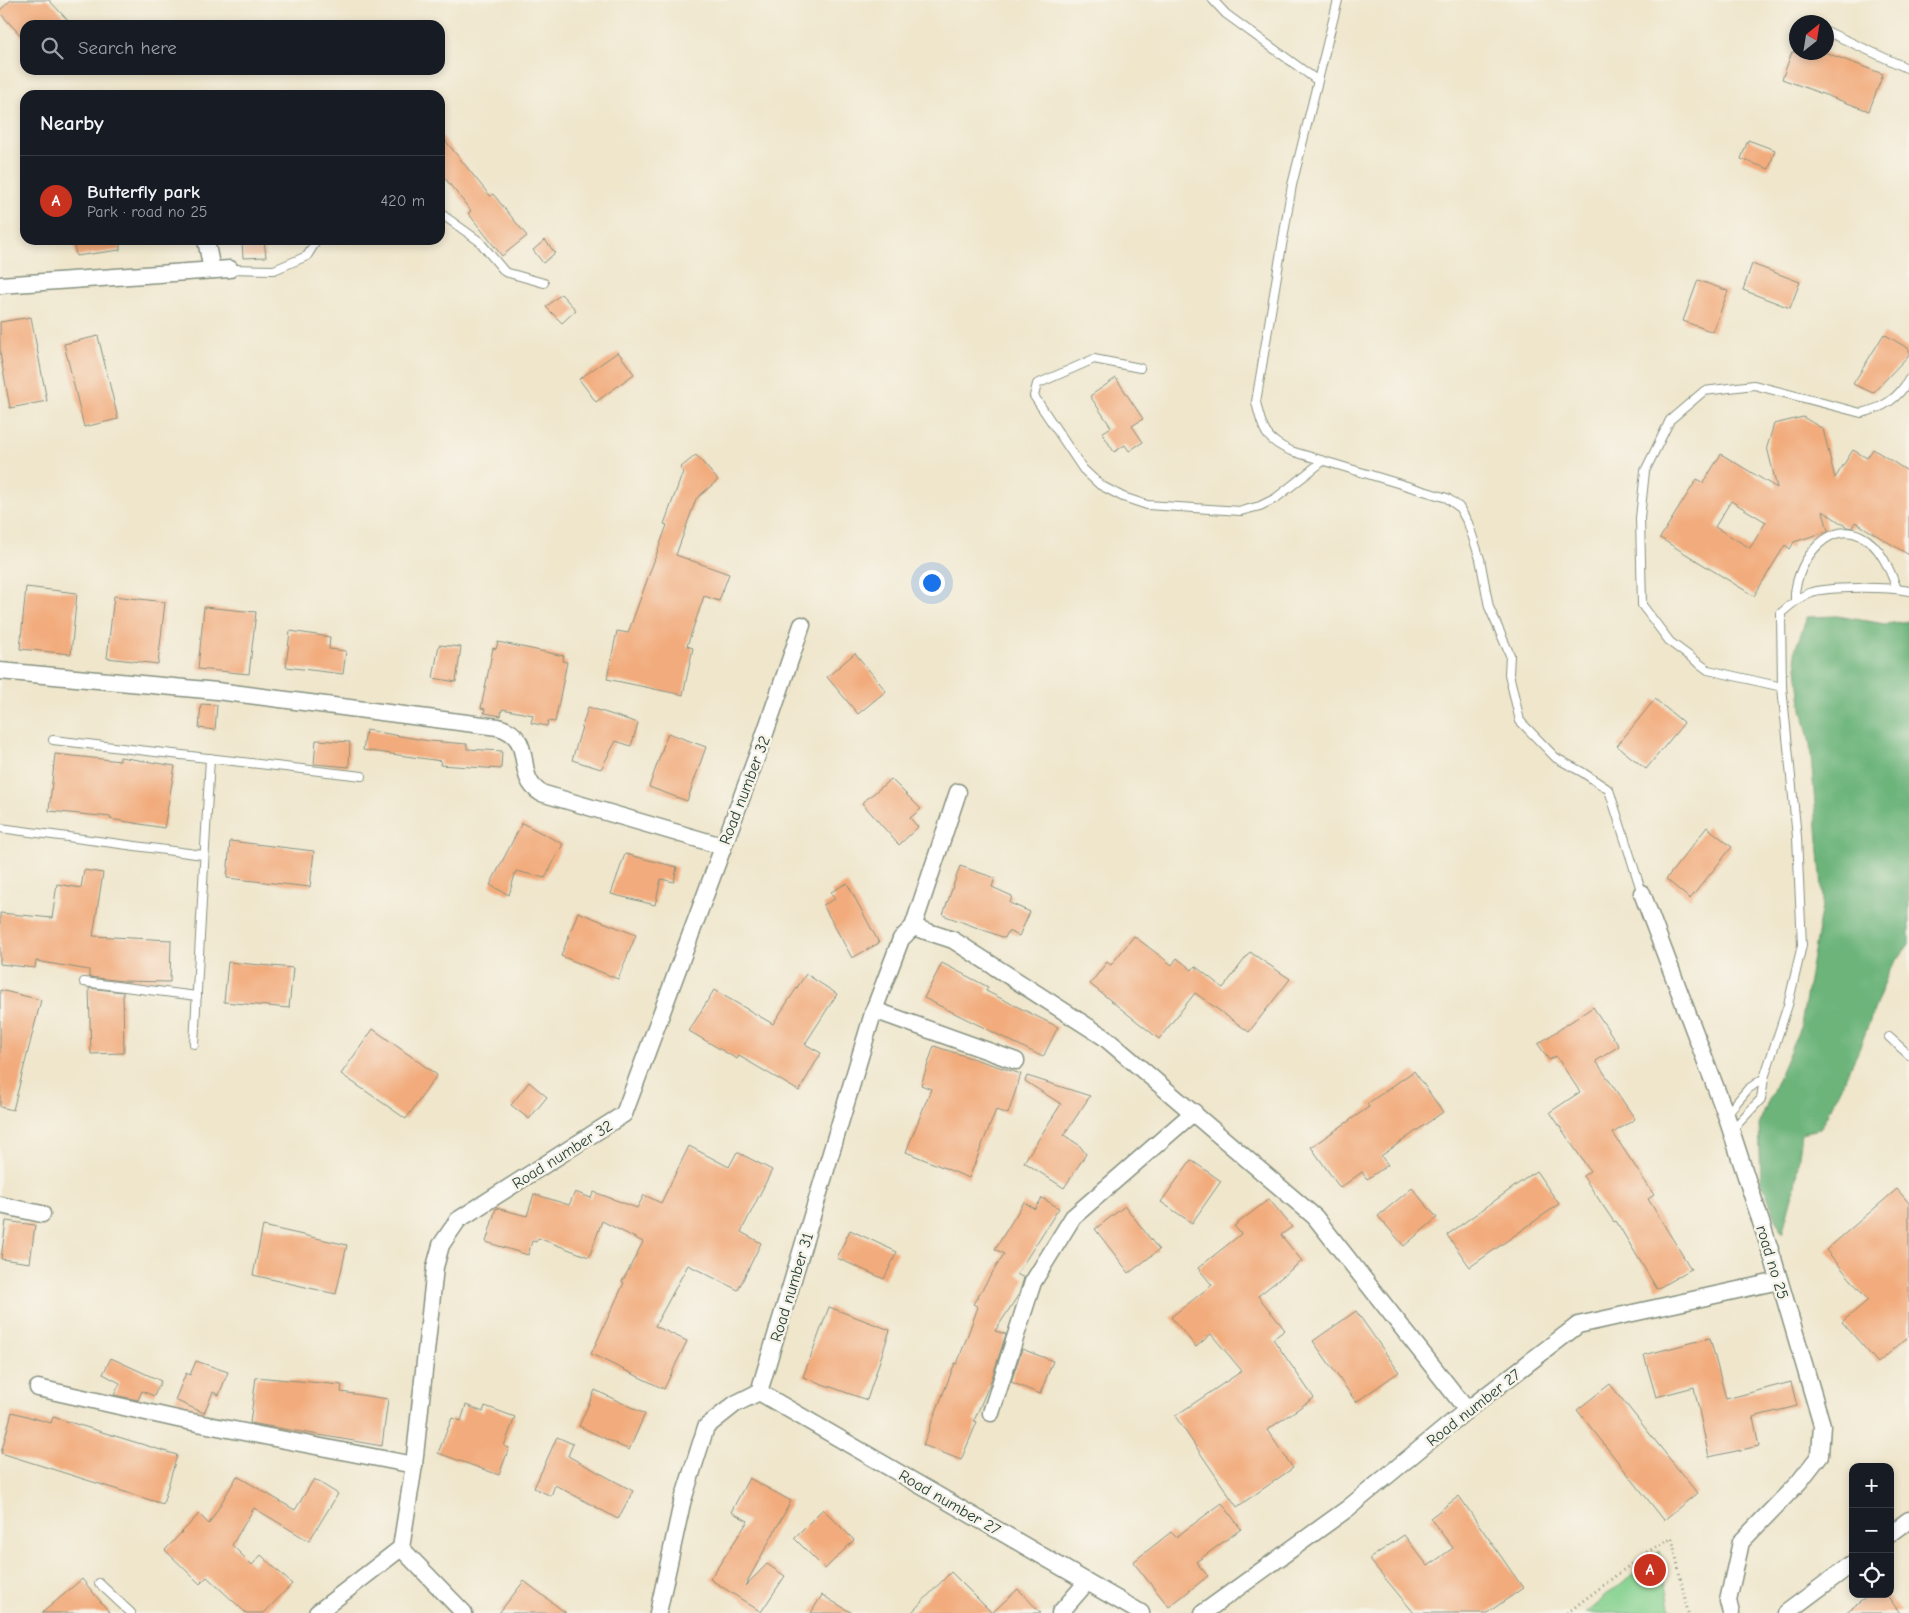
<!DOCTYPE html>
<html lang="en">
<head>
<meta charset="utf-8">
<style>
	body { margin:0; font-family:"Comic Neue",sans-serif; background:#242831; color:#f1f3f6 }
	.controls { position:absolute; right:15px; bottom:15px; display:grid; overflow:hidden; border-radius:10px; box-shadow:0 2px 8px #0003 }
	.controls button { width:45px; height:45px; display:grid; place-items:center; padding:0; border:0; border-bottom:1px solid #363941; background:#171b24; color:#f1f3f6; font:25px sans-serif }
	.compass { position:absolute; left:1789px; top:15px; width:45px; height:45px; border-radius:50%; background:#171b24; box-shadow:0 2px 8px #0003; rotate:30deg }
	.you { position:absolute; left:931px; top:582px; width:18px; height:18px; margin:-12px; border:4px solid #fff; border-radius:50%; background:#1a73e8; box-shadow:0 0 0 8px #1a73e833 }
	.badge { display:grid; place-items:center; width:32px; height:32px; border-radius:50%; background:#c8321e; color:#fff; font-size:16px; font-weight:700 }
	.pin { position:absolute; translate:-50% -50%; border:2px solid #fff; box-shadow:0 1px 5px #0006 }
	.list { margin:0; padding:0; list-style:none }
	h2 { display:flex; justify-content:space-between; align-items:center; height:65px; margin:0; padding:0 20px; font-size:21px }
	h2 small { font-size:16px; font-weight:400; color:#9ea1a6 }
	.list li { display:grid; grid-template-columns:32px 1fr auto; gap:15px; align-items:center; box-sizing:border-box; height:90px; padding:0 20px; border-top:1px solid #363941 }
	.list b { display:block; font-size:19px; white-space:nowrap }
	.list p { margin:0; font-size:16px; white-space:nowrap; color:#9ea1a6 }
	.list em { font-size:16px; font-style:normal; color:#9ea1a6 }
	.icon { flex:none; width:28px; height:28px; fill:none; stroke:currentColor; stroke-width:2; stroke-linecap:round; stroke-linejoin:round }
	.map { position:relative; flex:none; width:1909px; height:1613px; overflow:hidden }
	.search { position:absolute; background:#171b24; box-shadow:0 2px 8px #0003; left:20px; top:20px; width:425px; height:55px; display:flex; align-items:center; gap:12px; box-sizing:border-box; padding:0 18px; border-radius:15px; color:#9ea1a6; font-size:19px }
	.panel { position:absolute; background:#171b24; box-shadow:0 2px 8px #0003; left:20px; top:90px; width:425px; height:155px; border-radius:15px }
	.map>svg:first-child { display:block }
	.green { fill:#85d290; stroke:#528862 }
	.forest { fill:#6cb47a; stroke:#467857 }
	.building { fill:#f2ab7c; fill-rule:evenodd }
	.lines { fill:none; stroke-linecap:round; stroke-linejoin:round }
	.service-casing { stroke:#879280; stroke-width:10 }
	.minor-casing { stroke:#879280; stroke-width:19 }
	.path { stroke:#879280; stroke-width:3; stroke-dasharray:1 4; stroke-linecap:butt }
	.service { stroke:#fff; stroke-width:8 }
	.minor { stroke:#fff; stroke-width:16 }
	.labels { text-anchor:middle; stroke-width:5; stroke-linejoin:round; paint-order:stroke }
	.street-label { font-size:16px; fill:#1f3d34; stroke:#f7f3e8 }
</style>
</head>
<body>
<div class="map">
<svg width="1909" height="1613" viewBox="0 0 1909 1613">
	<rect width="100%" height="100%" fill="#f7f3e8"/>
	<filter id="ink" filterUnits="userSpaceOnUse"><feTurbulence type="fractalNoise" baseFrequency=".02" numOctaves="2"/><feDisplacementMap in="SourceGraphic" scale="10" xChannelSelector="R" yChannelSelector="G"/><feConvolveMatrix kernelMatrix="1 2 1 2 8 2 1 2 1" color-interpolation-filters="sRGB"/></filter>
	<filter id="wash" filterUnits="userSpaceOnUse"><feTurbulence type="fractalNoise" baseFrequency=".0096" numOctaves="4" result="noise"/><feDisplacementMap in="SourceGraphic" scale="20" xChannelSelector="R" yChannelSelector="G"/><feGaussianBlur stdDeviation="1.12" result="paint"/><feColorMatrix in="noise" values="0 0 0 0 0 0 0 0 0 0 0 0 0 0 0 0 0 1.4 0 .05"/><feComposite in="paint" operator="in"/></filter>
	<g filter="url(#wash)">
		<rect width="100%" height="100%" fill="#efe6cc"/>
		<polygon class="green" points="1660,1551 1671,1613 1586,1613"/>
		<polygon class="forest" points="1837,616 1885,624 1909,621 1909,944 1889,971 1858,1052 1820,1129 1802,1133 1795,1186 1782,1234 1761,1180 1759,1123 1801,1025 1823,900 1810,744 1801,704 1795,650 1807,617"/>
		<g id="blocks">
			<g class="building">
				<polygon points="11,0 49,0 72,25 25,25 25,40 0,13 0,10"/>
				<polygon points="1792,52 1824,52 1883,74 1869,111 1782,79"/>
				<polygon points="440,134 490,196 493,194 527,236 502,256 468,213 471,211 440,172"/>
				<polygon points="1748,140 1775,150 1769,169 1741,159"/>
				<polygon points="73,240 120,240 120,250 76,256"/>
				<polygon points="253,240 264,240 266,257 243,258 242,241"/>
				<polygon points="545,240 555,253 543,263 533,250"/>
				<polygon points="1752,264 1800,282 1790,308 1743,290"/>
				<polygon points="1698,280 1728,291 1713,332 1683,321"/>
				<polygon points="561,294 576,310 562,323 546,307"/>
				<polygon points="31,317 47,401 10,408 0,353 0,322"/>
				<polygon points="1884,334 1909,349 1909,355 1873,393 1853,384"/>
				<polygon points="98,336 118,419 84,427 64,344"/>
				<polygon points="618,352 634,374 596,402 579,379"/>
				<polygon points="1116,378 1143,419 1132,426 1143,442 1129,451 1125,445 1114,452 1102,433 1111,427 1090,396"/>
				<path d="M1803,417l20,12 12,49 18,-28 14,8 6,-9 36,23v83l-54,-33 -3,6 -5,-1 -24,-16 5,20 -34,11 -4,7 -5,-4 -31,51 -94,-58 37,-59 6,4 18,-29 56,34 -10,-41 7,-23zM1731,501l35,21 -16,26 -35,-21z"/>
				<polygon points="696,455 718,480 696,499 676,555 729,574 719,601 704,596 687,646 693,648 683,695 607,679 617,631 628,633 667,525 664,524 683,472 680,468"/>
				<polygon points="26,587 77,593 71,654 20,649"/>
				<polygon points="114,596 165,602 158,664 107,658"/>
				<polygon points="204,607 256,612 249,674 198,669"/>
				<polygon points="290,631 330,637 329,649 346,651 343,674 286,667"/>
				<polygon points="498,642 564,656 563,661 567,662 555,722 548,721 547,726 531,723 533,715 502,709 501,716 484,713 485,709 481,708 493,648 496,649"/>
				<polygon points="439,645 461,647 456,682 433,678"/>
				<polygon points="855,653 886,691 858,714 827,677"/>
				<polygon points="1655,699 1684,723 1646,769 1617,746"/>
				<polygon points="201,704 217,705 215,730 199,728"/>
				<polygon points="588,707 638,723 631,746 616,741 601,769 572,760"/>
				<polygon points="366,730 429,741 467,744 467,749 502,751 501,769 440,765 441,761 363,750"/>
				<polygon points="668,733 706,747 687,801 649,787"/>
				<polygon points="316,740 350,742 349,767 314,764"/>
				<polygon points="55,754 120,761 120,757 175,766 164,828 110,819 111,817 49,811"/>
				<polygon points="891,779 921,809 910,818 918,827 899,845 862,803"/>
				<polygon points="522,823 563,844 545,878 516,871 509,895 490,885"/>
				<polygon points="1707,827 1732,847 1690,899 1666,879"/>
				<polygon points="230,841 314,851 310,887 227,878"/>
				<polygon points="625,854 677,867 674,882 661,879 655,905 611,894"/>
				<polygon points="960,866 995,878 992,887 1012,896 1010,903 1030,912 1019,936 1008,931 1005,938 943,915"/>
				<polygon points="84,870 103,873 93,936 171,940 170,982 123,981 89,977 89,970 36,961 35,968 0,964 0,913 52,918 57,884 81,888"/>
				<polygon points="847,883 879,943 852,958 823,905 835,899 831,892"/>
				<polygon points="578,912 636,935 618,979 561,956"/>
				<polygon points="1134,936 1172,965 1177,958 1192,970 1195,966 1223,988 1250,952 1290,979 1249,1032 1195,993 1159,1039 1090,984 1107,962 1111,965"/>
				<polygon points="228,962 293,968 289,1008 224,1002"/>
				<polygon points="942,963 988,987 986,991 1058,1027 1043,1057 924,998"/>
				<polygon points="806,974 837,994 805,1044 821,1053 799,1091 739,1056 737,1059 689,1031 714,990 773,1024"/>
				<polygon points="89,988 123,992 124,1053 91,1054"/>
				<polygon points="0,990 41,1000 13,1110 0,1107"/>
				<polygon points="1593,1007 1619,1046 1596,1061 1635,1119 1613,1133 1654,1195 1648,1199 1691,1269 1657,1289 1616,1221 1614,1222 1583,1176 1590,1171 1550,1112 1580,1092 1556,1056 1549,1060 1538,1044"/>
				<polygon points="373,1029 437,1075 406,1119 341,1074"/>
				<polygon points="934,1046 1021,1074 1008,1114 996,1110 969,1178 906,1152 931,1089 921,1085"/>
				<polygon points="1414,1071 1443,1112 1381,1156 1388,1165 1367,1179 1362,1172 1340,1188 1311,1147 1369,1107 1367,1104"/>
				<polygon points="1027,1076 1090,1096 1064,1135 1079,1145 1086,1154 1064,1188 1024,1162 1061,1104 1025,1081"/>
				<polygon points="529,1082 547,1097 529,1119 511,1105"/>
				<polygon points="689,1146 729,1167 737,1152 772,1170 741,1232 761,1243 738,1290 688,1265 655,1326 687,1341 664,1389 591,1354 624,1283 622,1282 643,1242 602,1221 589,1257 538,1238 536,1242 532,1241 528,1255 486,1242 496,1208 527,1216 534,1194 569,1205 575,1192 591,1198 594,1192 637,1208 644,1195 661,1203"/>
				<polygon points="1191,1160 1221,1181 1192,1223 1161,1202"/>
				<polygon points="1536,1171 1559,1204 1470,1267 1447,1235"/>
				<polygon points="1412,1188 1437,1218 1404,1246 1378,1216"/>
				<polygon points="1897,1189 1909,1203 1909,1336 1878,1363 1842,1322 1868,1300 1826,1250"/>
				<polygon points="1042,1198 1059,1208 1017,1274 1024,1278 1019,1294 995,1331 1006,1334 992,1378 974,1421 977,1422 961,1460 923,1445 955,1363 957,1364 978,1307 973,1304 1004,1254 995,1249 1024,1202 1035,1209"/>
				<polygon points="1269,1199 1292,1227 1281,1235 1302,1261 1258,1296 1285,1330 1273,1339 1314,1398 1267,1430 1293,1468 1237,1507 1175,1416 1242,1371 1211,1334 1196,1347 1171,1317 1212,1285 1198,1268 1241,1234 1234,1226"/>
				<polygon points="1125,1206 1159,1250 1129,1273 1095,1229"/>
				<polygon points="6,1221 35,1225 30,1263 1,1259"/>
				<polygon points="263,1226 347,1245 336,1294 253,1275"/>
				<polygon points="850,1230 897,1252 884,1279 837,1258"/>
				<polygon points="829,1307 890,1330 867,1400 803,1377"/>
				<polygon points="1356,1311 1399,1372 1356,1402 1313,1341"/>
				<polygon points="1710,1338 1726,1399 1791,1382 1797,1406 1753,1417 1759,1446 1709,1457 1694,1387 1656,1397 1644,1355"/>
				<polygon points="1022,1349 1053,1361 1040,1394 1011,1382"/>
				<polygon points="111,1358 161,1381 154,1396 142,1391 138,1400 114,1395 120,1383 103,1374"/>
				<polygon points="196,1361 228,1372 219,1395 213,1392 204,1413 175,1400 186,1373 190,1375"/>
				<polygon points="256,1377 342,1385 341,1392 388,1399 382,1446 250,1423"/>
				<polygon points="1610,1384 1697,1493 1664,1520 1577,1410"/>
				<polygon points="595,1390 645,1414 629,1450 579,1426"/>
				<polygon points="466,1405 483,1412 485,1406 515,1417 504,1446 509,1448 499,1475 438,1453 452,1418 461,1421"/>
				<polygon points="12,1412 51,1423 53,1417 177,1455 163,1504 1,1453"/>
				<polygon points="557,1437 573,1444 568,1456 633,1491 618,1519 555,1485 551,1496 534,1488"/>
				<polygon points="237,1476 295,1510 314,1479 338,1494 309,1541 254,1508 232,1545 252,1565 261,1555 292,1584 264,1613 246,1613 207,1577 200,1584 165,1550 199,1514 209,1524"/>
				<polygon points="749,1478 791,1501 745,1586 767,1564 785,1576 761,1612 710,1579 748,1521 731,1512"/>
				<polygon points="1459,1496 1523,1588 1487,1613 1414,1613 1369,1559 1404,1535 1428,1566 1453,1548 1430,1518"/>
				<polygon points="1222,1503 1241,1529 1196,1562 1208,1576 1169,1607 1133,1562 1171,1532 1176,1537"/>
				<polygon points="823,1509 854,1540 825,1569 794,1538"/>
				<polygon points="951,1572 992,1613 911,1613"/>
				<polygon points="82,1579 110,1613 42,1613"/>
				<polygon points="524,1581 566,1613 499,1613"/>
				<polygon points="1018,1589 1041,1613 992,1613"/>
				<polygon points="1871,1594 1886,1594 1900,1613 1845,1613"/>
				<polygon points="822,1595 852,1613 811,1613"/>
			</g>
		</g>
	</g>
	<g filter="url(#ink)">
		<use href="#blocks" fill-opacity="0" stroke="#879280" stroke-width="1"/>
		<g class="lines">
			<defs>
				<g id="service">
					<polyline points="1213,0 1226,14 1318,81"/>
					<path d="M1338,0l-46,185 -36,217c6,27 9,38 35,49l156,47 12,9 9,16 12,36 9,48 21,48 -1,19 11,47 36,37 26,14 27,18 33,103"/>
					<polyline points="1807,22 1808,22"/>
					<polyline points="1826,31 1909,69"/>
					<polyline points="440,213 479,241 505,272 544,283"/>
					<polyline points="230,269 274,270 307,256 317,240"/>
					<polyline points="1140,368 1094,359 1037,384 1034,396 1083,469 1100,485 1123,497 1147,505 1241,511 1260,506 1276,498 1323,461"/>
					<path d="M1795,600c-2,-30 29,-82 66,-64 19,9 29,34 36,53"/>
					<path d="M1782,687l-74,-17 -38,-28 -28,-37 -2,-87 5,-47 25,-51 34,-29 50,-6 107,28c22,-5 37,-14 48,-34"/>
					<polyline points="53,740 362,776"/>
					<polyline points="0,828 203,855"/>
					<polyline points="84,982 197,996"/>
					<polyline points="1889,1037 1909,1055"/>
					<polyline points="194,1044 210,758"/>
					<path d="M1764,1078l24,-73 14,-60 -5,-108 -15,-150 -1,-74c9,-8 17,-15 28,-20 20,-7 79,-6 100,-2"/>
					<polyline points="1726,1115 1748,1089 1764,1078 1761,1099 1731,1131"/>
					<polyline points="99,1583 131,1613"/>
				</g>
				<g id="minor">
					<polyline points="206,240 212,270"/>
					<polyline points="0,285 230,269"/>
					<path d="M0,671l217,20 281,36c40,11 14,49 43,66l181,53"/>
					<polyline points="1642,893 1726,1115 1774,1262 1822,1425 1820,1455 1799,1482 1741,1542 1728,1601 1731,1613"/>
					<polyline points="913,927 958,792"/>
					<polyline points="874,1010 1016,1061"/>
					<polyline points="0,1205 42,1214"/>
					<polyline points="38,1388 182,1420 414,1465"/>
					<polyline points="759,1392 1141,1613"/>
					<polyline points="991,1413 1033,1282 1073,1217 1194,1112"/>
					<polyline points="1890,1534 1909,1520"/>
					<polyline points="401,1548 464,1613"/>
					<polyline points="317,1613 401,1548 414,1465 435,1267 441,1245 458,1220 624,1114 761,745 802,625"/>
					<polyline points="658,1613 682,1503 706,1427 735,1404 759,1392 874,1010 901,939 913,927 953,940 1104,1037 1315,1217 1467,1410"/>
					<polyline points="1060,1613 1087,1582"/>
					<polyline points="1203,1613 1347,1509 1467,1410 1578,1325 1779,1281"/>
					<polyline points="1786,1613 1853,1563"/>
				</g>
			</defs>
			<use href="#service" class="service-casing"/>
			<use href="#minor" class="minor-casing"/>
			<polyline class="path" points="1567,1613 1647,1552 1672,1538 1688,1613"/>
			<use href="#service" class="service"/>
			<use href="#minor" class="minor"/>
		</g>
	</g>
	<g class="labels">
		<g class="street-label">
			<text transform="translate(744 790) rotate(-69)" y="6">Road number 32</text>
			<text transform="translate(562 1154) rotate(-32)" y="6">Road number 32</text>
			<text transform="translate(1773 1262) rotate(73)" y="6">road no 25</text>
			<text transform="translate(791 1287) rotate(-73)" y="6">Road number 31</text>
			<text transform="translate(1473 1407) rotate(-38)" y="6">Road number 27</text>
			<text transform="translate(950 1502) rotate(30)" y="6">Road number 27</text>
		</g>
	</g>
</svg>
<div class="controls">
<button>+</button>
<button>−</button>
<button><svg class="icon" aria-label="locate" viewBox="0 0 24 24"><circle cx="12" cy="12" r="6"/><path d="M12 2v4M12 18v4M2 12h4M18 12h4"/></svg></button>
</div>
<svg class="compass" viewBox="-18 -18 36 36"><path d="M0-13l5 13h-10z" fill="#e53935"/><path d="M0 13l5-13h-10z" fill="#9ea1a6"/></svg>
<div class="you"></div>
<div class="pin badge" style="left:1650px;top:1570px">A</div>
<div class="search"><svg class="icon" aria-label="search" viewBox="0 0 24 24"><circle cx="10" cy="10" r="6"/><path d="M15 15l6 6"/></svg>Search here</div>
<section class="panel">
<h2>Nearby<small></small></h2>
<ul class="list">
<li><span class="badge">A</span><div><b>Butterfly park</b><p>Park · road no 25</p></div><em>420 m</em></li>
</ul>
</section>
</div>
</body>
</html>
